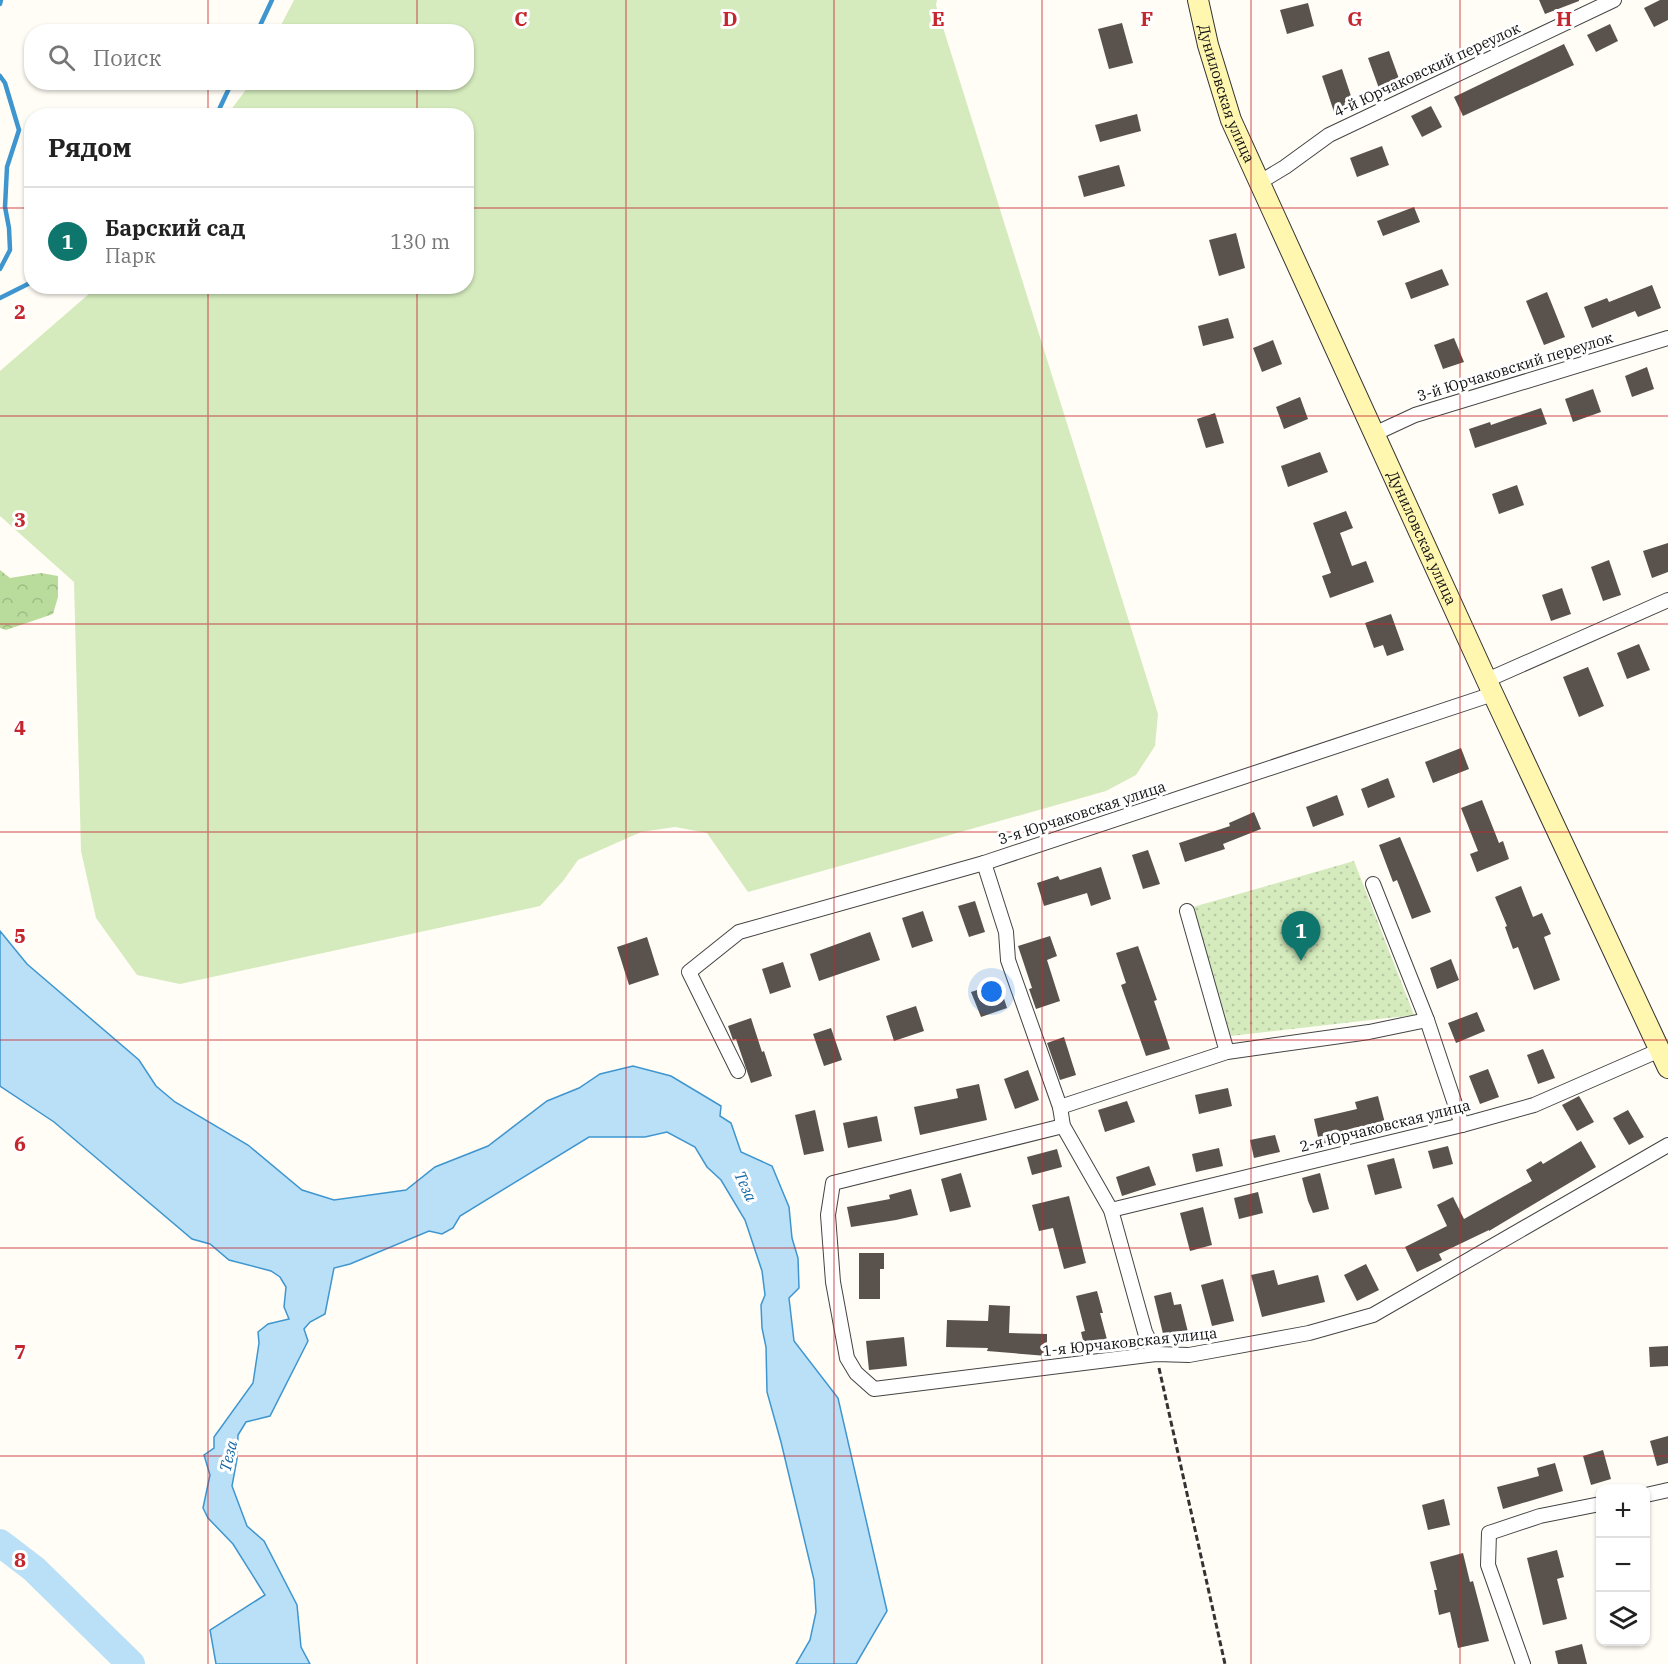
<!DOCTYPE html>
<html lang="ru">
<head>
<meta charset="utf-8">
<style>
	body { margin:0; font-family:"IBM Plex Serif",serif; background:#f6f6f6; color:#222 }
	.controls { position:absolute; right:18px; bottom:18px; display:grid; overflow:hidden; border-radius:12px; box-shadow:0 2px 4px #0004 }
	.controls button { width:54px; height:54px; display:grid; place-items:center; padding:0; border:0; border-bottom:2px solid #e0e0e0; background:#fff; color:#222; font:30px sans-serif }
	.you { position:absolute; left:992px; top:992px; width:21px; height:21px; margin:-15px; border:4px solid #fff; border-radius:50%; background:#1a73e8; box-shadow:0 0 0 9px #1a73e833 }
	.badge { display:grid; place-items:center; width:39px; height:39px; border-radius:50%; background:#0f766e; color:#fff; font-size:20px; font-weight:700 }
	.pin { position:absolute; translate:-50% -50px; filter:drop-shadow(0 2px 3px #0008) }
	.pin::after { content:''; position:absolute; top:32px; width:21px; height:18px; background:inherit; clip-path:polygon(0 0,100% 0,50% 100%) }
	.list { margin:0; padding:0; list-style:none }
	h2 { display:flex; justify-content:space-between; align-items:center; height:78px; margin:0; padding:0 24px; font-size:26px }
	h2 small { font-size:20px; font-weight:400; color:#767676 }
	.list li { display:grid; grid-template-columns:39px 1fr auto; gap:18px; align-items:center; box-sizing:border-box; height:108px; padding:0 24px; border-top:2px solid #e0e0e0 }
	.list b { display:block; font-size:22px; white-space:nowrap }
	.list p { margin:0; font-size:20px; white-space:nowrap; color:#767676 }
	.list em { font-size:20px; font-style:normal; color:#767676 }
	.icon { flex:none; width:33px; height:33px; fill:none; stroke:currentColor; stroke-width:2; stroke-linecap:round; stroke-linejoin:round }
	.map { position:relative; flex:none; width:1668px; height:1664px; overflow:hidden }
	.search { position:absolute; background:#fff; box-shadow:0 2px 4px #0004; left:24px; top:24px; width:450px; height:66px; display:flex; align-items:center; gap:15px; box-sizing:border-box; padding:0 21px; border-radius:24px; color:#767676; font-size:22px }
	.panel { position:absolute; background:#fff; box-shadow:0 2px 4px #0004; left:24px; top:108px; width:450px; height:186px; border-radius:24px }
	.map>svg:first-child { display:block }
	.grass { fill:#d5ebbd }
	.forest { fill:url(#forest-crowns) }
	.park { fill:url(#park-dots) }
	.water { fill:#b9e0f7; stroke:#3f96cf; stroke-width:1.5 }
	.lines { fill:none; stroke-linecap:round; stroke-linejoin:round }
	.stream { stroke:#3f96cf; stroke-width:4.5 }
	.river { stroke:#b9e0f7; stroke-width:28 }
	.building { fill:#5a524d }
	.street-casing { stroke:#444; stroke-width:16 }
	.secondary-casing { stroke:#333; stroke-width:22 }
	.path { stroke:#333; stroke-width:3; stroke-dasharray:6 3; stroke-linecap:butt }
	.street { stroke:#fff; stroke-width:14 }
	.secondary { stroke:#fff6b0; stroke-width:20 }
	.grid { fill:none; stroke:#c4262e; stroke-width:1.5; stroke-opacity:0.55 }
	.labels { text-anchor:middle; stroke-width:6; stroke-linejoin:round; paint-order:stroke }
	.street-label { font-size:15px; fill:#111; stroke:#fff }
	.water-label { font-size:16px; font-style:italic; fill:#1768a6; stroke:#fff }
	.grid-label { font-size:20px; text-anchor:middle; font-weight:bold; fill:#c4262e; stroke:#fff; stroke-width:6; stroke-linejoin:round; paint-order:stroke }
</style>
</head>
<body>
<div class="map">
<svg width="1668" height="1664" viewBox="0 0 1668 1664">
	<defs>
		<pattern id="forest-crowns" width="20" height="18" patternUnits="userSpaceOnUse" patternTransform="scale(1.5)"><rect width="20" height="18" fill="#b9dc9c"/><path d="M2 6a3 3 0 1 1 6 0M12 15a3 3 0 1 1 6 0" fill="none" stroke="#9ebc85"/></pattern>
		<pattern id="park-dots" width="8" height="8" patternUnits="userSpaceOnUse" patternTransform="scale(1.5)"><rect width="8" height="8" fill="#d5ebbd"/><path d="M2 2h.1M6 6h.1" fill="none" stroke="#b6c8a1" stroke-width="1.8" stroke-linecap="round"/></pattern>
	</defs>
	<rect width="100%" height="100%" fill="#fffdf5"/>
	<polygon class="grass" points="294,0 937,0 936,5 1158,714 1155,746 1136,775 1106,791 748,892 707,833 675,827 641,832 578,860 563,881 540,906 180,984 137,975 96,918 81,851 74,582 0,516 0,371 97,287 466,286 466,116 227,115 251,83 466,82 466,32 278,31"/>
	<polygon class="forest" points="0,570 10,578 41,573 58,576 58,597 53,614 6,630 0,628"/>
	<polygon class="park" points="1354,861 1414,1015 1231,1036 1193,907"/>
	<polygon class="water" points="0,931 27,964 139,1060 156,1086 175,1102 248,1145 302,1190 334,1200 406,1190 435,1167 488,1146 547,1101 579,1088 600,1074 633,1066 671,1076 721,1106 720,1116 731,1123 741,1152 772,1166 789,1207 792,1238 798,1258 799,1288 789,1298 794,1341 838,1398 887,1611 856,1664 796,1664 810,1640 816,1612 814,1580 781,1442 767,1392 766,1347 762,1328 761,1305 765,1295 762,1271 745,1220 721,1180 707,1167 695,1147 667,1132 645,1137 589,1137 460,1216 453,1228 442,1234 429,1231 350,1264 334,1268 325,1314 310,1322 304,1329 308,1341 270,1416 246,1422 238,1435 237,1459 232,1486 247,1526 264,1541 297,1605 301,1647 310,1664 216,1664 210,1630 265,1595 233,1544 208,1518 203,1508 210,1475 204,1455 214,1448 214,1437 253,1383 259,1343 258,1332 268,1324 289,1319 284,1307 286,1287 280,1277 271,1271 229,1260 210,1244 192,1239 54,1122 0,1086"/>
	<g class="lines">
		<g class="stream">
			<polyline points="0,4 1,0"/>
			<polyline points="257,32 272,0"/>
			<polyline points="0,76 5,83 19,130 7,167 5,207 9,228 10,250 0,269"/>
			<polyline points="216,116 232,82"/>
			<polyline points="0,298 32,282"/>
		</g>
		<polyline class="river" points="0,1543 34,1569 131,1664"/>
	</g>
	<g class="building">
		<polygon points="1539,0 1579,0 1579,1 1545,14"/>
		<polygon points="1660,0 1668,0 1668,20 1654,27 1644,8"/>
		<polygon points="1308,3 1314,26 1287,34 1280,10"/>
		<polygon points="1122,23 1133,63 1109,69 1098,29"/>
		<polygon points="1610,24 1618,41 1596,52 1587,35"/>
		<polygon points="1564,44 1574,65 1463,116 1454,97"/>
		<polygon points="1389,51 1402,87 1381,94 1368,58"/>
		<polygon points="1342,69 1354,105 1334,112 1322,76"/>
		<polygon points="1431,106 1442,127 1422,137 1411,116"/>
		<polygon points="1137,114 1141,131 1100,142 1095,125"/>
		<polygon points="1382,146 1389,165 1357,177 1350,158"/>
		<polygon points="1119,165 1125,186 1084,197 1078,176"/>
		<polygon points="1414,207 1420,222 1383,236 1377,221"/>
		<polygon points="1236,233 1245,268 1219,276 1209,240"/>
		<polygon points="1442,269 1449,285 1411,299 1405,283"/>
		<polygon points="1652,285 1661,308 1638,317 1635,311 1592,328 1584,307 1607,298 1609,302"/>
		<polygon points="1547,292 1565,337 1544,345 1526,301"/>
		<polygon points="1228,318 1234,338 1203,346 1198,326"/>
		<polygon points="1454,338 1464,362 1443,369 1434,345"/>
		<polygon points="1273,340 1282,364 1262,372 1253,348"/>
		<polygon points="1647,367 1654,389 1632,397 1625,376"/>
		<polygon points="1593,389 1601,412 1573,422 1565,399"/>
		<polygon points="1300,397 1308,419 1284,429 1276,407"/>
		<polygon points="1541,408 1547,424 1475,448 1469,429 1490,422 1491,425"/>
		<polygon points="1215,413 1224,443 1206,448 1197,419"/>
		<polygon points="1320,452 1328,472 1288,487 1281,466"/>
		<polygon points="1517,485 1524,505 1499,514 1492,494"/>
		<polygon points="1346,511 1353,528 1340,533 1352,566 1366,561 1374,582 1330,598 1322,576 1331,573 1313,523"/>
		<polygon points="1668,543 1668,572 1652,578 1643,551"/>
		<polygon points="1609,560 1621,595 1603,601 1591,567"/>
		<polygon points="1562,588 1571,614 1551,621 1542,595"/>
		<polygon points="1391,614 1404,650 1387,656 1383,645 1374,648 1365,623"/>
		<polygon points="1639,644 1650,670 1627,679 1617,653"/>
		<polygon points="1588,667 1604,706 1579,717 1563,677"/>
		<polygon points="1461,748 1469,769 1433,783 1425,762"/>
		<polygon points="1388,778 1395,797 1368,808 1361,789"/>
		<polygon points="1337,795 1344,815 1313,827 1306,807"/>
		<polygon points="1482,800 1499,843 1503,841 1509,859 1477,872 1470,854 1478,851 1461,808"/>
		<polygon points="1254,812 1261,829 1223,844 1225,849 1185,862 1179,843 1230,826 1229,823"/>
		<polygon points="1400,837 1431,912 1412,919 1397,880 1393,882 1379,845"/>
		<polygon points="1148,850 1160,884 1143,889 1132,855"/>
		<polygon points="1101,867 1111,899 1091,906 1087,893 1044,906 1037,883 1058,876 1060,880"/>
		<polygon points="1521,886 1533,917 1542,913 1551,934 1544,937 1560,980 1534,990 1518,947 1513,949 1505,927 1507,926 1495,897"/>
		<polygon points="975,901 985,932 969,937 958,906"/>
		<polygon points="923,911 933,941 912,948 902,918"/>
		<polygon points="870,932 880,960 819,981 810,954"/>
		<polygon points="1050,936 1057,956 1047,960 1060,1001 1036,1009 1029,989 1032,988 1018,946"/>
		<polygon points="647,937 659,975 629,985 617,947"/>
		<polygon points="1138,946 1157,1000 1154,1001 1170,1049 1146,1056 1121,985 1126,983 1116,953"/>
		<polygon points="1451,959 1459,980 1437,989 1430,968"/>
		<polygon points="783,962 791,987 770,994 762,969"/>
		<polygon points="999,983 1007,1008 981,1017 971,992"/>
		<polygon points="916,1006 924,1031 894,1041 886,1016"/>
		<polygon points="1477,1012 1485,1031 1456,1043 1448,1023"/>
		<polygon points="751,1018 762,1052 764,1051 772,1076 751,1083 736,1039 733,1040 728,1026"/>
		<polygon points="831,1028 842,1060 824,1066 813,1034"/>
		<polygon points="1064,1037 1076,1075 1060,1080 1047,1043"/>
		<polygon points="1543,1049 1555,1078 1538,1084 1527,1055"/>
		<polygon points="1488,1069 1499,1097 1480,1104 1469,1076"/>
		<polygon points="1028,1070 1039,1100 1015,1109 1004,1079"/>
		<polygon points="979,1084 987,1120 920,1135 914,1107 958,1098 956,1089"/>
		<polygon points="1228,1088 1232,1106 1199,1114 1195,1095"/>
		<polygon points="1378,1096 1386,1127 1339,1138 1340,1141 1320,1146 1314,1119 1357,1109 1355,1102"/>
		<polygon points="1579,1096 1594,1122 1577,1131 1562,1105"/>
		<polygon points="1127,1101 1135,1122 1105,1132 1098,1110"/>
		<polygon points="815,1110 824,1151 804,1155 795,1115"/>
		<polygon points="1628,1110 1644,1137 1629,1145 1613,1118"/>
		<polygon points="877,1116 882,1141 848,1148 843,1123"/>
		<polygon points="1275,1135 1280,1152 1254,1158 1250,1140"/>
		<polygon points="1581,1141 1596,1167 1489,1231 1489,1230 1439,1254 1442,1260 1417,1272 1405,1247 1447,1226 1437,1205 1453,1197 1464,1219 1532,1181 1526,1170 1541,1161 1543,1164"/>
		<polygon points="1448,1146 1453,1164 1433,1169 1428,1151"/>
		<polygon points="1219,1148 1223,1166 1196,1172 1192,1154"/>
		<polygon points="1057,1149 1062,1167 1032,1175 1027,1157"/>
		<polygon points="1394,1158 1402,1188 1375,1195 1367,1165"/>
		<polygon points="1149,1166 1156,1185 1122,1196 1116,1177"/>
		<polygon points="961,1173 971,1207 950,1212 941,1179"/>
		<polygon points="1320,1173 1329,1209 1313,1213 1308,1201 1302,1178"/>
		<polygon points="911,1189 918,1215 896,1220 851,1227 847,1207 890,1199 889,1195"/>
		<polygon points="1258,1192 1263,1213 1239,1219 1234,1198"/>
		<polygon points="1069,1196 1086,1263 1064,1269 1053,1228 1039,1231 1032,1205"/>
		<polygon points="1203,1207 1212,1245 1190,1251 1180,1213"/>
		<polygon points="859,1253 884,1253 884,1269 880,1269 880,1299 859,1299"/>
		<polygon points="1366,1264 1379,1290 1357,1301 1344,1275"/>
		<polygon points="1274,1270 1278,1285 1318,1275 1325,1302 1262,1317 1251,1275"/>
		<polygon points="1223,1279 1234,1321 1212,1326 1201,1285"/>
		<polygon points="1097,1291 1103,1313 1100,1313 1109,1347 1086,1353 1081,1332 1085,1331 1076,1296"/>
		<polygon points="1171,1292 1174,1305 1181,1304 1188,1332 1164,1338 1154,1296"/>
		<polygon points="989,1305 1010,1306 1009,1333 1047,1334 1047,1356 987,1351 988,1348 946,1347 947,1320 988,1321"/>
		<polygon points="904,1337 907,1366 869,1370 866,1341"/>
		<polygon points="1668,1346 1668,1366 1650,1367 1649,1347"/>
		<polygon points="1668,1436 1668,1463 1657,1466 1650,1441"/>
		<polygon points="1603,1450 1611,1479 1591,1485 1583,1456"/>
		<polygon points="1555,1463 1563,1491 1503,1509 1497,1487 1539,1476 1537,1468"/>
		<polygon points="1444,1499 1450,1525 1428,1530 1422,1505"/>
		<polygon points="1557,1550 1564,1577 1557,1579 1567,1619 1543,1625 1527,1558"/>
		<polygon points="1463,1553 1470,1582 1473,1581 1489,1641 1458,1648 1450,1612 1439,1615 1434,1590 1437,1590 1430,1562"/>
		<polygon points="1582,1644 1587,1664 1558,1664 1555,1651"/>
	</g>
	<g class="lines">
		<defs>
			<g id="street">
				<polyline points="1260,182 1285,167 1329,135 1614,0"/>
				<polyline points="1374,434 1415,415 1668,338"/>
				<polyline points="1487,680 1668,600"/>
				<polyline points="984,863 1006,932 1008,960 1060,1107 1063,1126 1111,1210 1145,1332 1156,1354"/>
				<polyline points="1373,884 1427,1020 1462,1125"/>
				<polyline points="1187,911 1227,1052 1369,1032 1427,1020"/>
				<polyline points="738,1071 689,972 739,932 984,863 1493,694"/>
				<polyline points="1060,1107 1227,1052"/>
				<polyline points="1063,1126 833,1183 828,1215 833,1282 847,1358 856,1373 874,1389 1156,1354 1189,1355 1309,1333 1373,1315 1668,1145"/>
				<polyline points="1111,1210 1462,1125 1534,1105 1660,1050"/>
				<polyline points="1646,1495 1668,1490"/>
				<polyline points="1523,1664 1488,1565 1489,1533 1540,1516 1600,1504"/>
			</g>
			<g id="secondary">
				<path id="s1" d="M1198,0l10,45 23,75 262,574 175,374"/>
			</g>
		</defs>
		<use href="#street" class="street-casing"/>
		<use href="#secondary" class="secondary-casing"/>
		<polyline class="path" points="1159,1368 1225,1664"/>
		<use href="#street" class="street"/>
		<use href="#secondary" class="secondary"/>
	</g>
	<path class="grid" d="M208,0v32M417,0v32M626,0v1664M834,0v1664M1042,0v1664M1251,0v1664M1460,0v1664M208,82v34M417,82v34M0,208h32M466,208h1202M208,286v1378M417,286v1378M0,416h1668M0,624h1668M0,832h1668M0,1040h1668M0,1248h1668M0,1456h1668"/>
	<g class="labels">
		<g class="street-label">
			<text transform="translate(1427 70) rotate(-25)" y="5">4-й Юрчаковский переулок</text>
			<text dy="5" stroke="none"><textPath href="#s1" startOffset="98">Дуниловская улица</textPath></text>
			<text transform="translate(1515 367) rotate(-17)" y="5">3-й Юрчаковский переулок</text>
			<text dy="5" stroke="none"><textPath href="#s1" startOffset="584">Дуниловская улица</textPath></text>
			<text transform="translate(1082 813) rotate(-18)" y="5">3-я Юрчаковская улица</text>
			<text transform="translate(1385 1126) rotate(-14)" y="5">2-я Юрчаковская улица</text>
			<text transform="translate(1130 1342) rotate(-6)" y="5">1-я Юрчаковская улица</text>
		</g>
		<g class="water-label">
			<text transform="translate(746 1186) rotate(65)" y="6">Теза</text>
			<text transform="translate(228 1456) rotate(-77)" y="6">Теза</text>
		</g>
	</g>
	<g class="grid-label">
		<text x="521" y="26">C</text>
		<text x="730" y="26">D</text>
		<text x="938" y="26">E</text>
		<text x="1147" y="26">F</text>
		<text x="1355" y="26">G</text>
		<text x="1564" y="26">H</text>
		<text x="20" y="319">2</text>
		<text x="20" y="527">3</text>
		<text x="20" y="735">4</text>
		<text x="20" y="943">5</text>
		<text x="20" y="1151">6</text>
		<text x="20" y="1359">7</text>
		<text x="20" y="1567">8</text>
	</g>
</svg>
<div class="controls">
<button>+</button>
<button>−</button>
<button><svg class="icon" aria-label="layers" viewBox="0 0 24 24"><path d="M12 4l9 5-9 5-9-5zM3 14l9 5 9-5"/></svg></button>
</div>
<div class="you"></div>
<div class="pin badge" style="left:1301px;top:961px">1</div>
<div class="search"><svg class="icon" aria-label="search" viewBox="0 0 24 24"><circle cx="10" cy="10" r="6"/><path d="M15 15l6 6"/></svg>Поиск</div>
<section class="panel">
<h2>Рядом<small></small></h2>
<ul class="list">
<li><span class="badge">1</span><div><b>Барский сад</b><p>Парк</p></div><em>130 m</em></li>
</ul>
</section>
</div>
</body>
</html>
